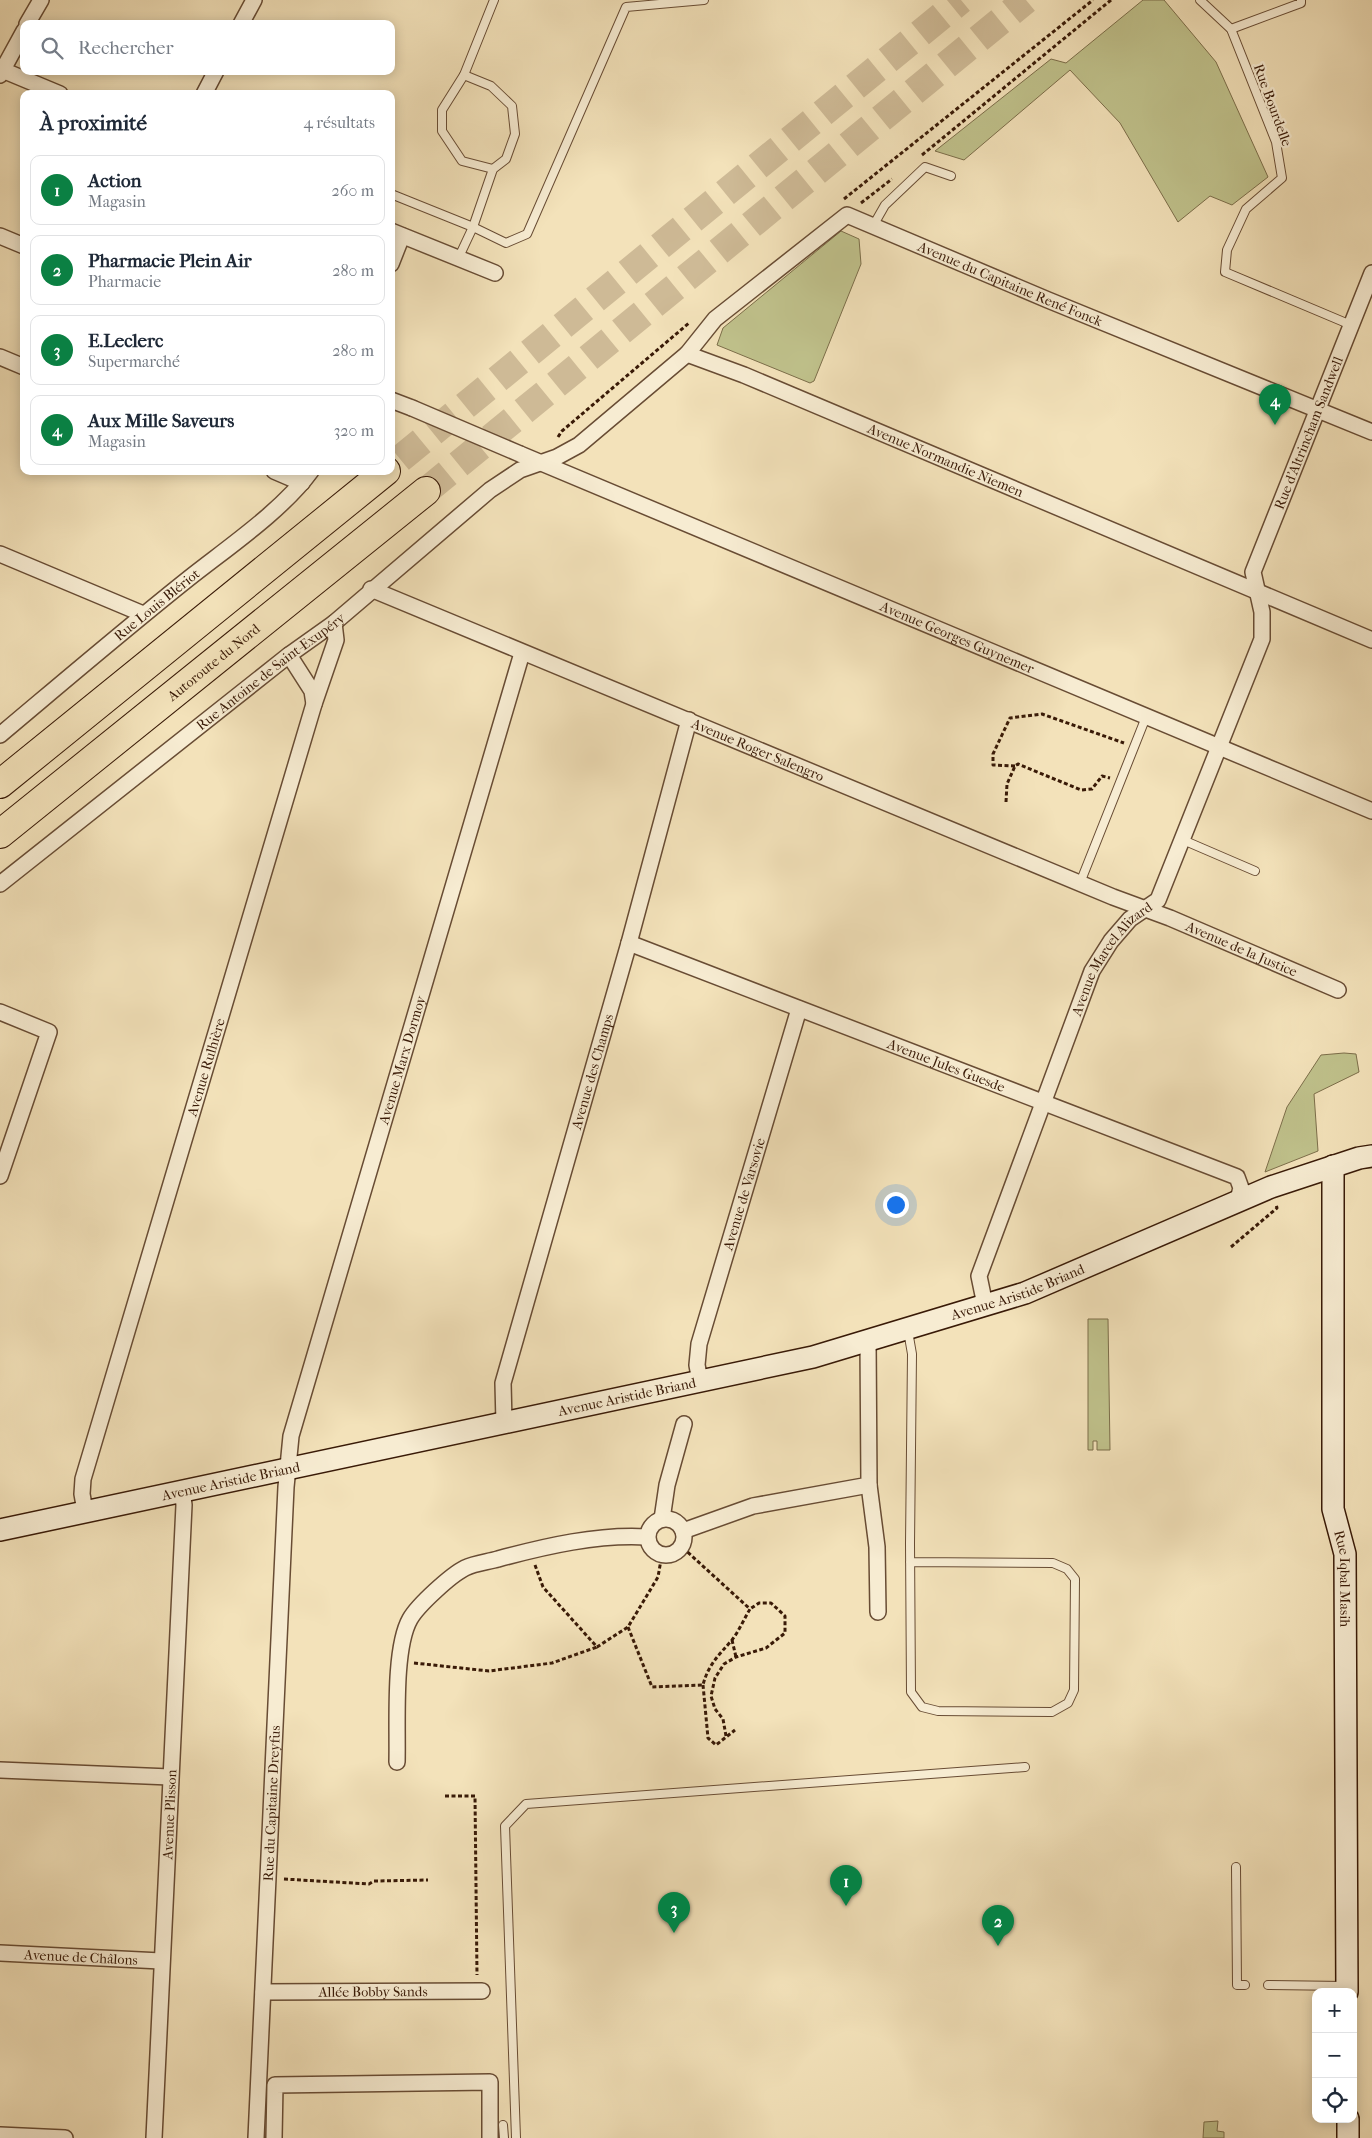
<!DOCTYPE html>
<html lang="fr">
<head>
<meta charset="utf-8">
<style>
	body { margin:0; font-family:"IM FELL French Canon",serif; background:#f2f2f3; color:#1f2937 }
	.controls { position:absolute; right:15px; bottom:15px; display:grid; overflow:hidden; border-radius:10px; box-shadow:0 2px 12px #0003 }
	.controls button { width:45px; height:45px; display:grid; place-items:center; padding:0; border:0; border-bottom:1px solid #e0e1e3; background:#fff; color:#1f2937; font:25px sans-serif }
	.you { position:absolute; left:895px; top:1204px; width:18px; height:18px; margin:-12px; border:4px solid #fff; border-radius:50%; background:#1a73e8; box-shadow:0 0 0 8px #1a73e833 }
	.badge { display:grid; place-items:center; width:32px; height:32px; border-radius:50%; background:#0b8043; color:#fff; font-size:16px; font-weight:700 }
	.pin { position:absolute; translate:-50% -41px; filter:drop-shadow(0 1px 2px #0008) }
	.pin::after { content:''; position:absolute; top:26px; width:18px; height:15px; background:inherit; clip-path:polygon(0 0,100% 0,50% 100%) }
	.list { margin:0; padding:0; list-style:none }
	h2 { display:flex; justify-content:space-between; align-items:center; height:65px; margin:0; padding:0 20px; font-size:21px }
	h2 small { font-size:16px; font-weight:400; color:#747a83 }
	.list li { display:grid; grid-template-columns:32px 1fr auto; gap:15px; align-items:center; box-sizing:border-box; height:70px; margin:0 10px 10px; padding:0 10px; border:1px solid #e0e1e3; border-radius:10px }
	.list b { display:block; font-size:19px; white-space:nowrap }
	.list p { margin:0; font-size:16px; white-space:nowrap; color:#747a83 }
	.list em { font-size:16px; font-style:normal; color:#747a83 }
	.icon { flex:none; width:28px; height:28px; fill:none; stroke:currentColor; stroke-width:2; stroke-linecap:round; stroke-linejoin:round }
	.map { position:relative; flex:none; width:1372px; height:2138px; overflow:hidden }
	.search { position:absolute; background:#fff; box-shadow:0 2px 12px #0003; left:20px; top:20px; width:375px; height:55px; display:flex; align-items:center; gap:12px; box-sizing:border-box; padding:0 18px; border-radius:10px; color:#747a83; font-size:19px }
	.panel { position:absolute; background:#fff; box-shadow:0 2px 12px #0003; left:20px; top:90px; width:375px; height:385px; border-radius:10px }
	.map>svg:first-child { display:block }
	.green { fill:#c0c28c; stroke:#7c6e4a }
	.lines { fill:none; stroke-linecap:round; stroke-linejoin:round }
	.highway-tunnel { stroke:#ceba96; stroke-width:28; stroke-dasharray:28 14; stroke-linecap:butt }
	.lane-casing { stroke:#684c34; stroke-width:10 }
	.street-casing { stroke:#684c34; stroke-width:18 }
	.secondary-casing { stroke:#391a07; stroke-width:24 }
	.highway-casing { stroke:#391a07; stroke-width:30 }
	.path { stroke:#391a07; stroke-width:3; stroke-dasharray:4 2.5; stroke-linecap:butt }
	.lane { stroke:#f7ecd2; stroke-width:8 }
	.street { stroke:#f7ecd2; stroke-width:15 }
	.secondary { stroke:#f7ecd2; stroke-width:21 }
	.highway { stroke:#f3e2ba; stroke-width:28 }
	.street-bridge-casing { stroke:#684c34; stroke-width:18; stroke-linecap:butt }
	.street-bridge { stroke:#f7ecd2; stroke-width:15 }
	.labels { text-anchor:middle; stroke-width:4.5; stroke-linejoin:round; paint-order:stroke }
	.street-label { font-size:14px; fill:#391a07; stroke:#f7ecd2 }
</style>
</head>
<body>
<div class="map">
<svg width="1372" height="2138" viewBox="0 0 1372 2138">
	<rect width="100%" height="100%" fill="#f3e2ba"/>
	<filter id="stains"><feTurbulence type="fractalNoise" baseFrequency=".004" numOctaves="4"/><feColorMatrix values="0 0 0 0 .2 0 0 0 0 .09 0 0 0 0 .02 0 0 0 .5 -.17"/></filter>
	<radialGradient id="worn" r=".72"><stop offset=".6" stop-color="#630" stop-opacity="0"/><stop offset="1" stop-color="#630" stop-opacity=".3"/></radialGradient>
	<g class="green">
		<polygon points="1143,0 1164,0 1216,62 1268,177 1232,205 1210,196 1178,222 1120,123 1070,70 964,160 935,151 1051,59 1066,63"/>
		<polygon points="841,231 859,239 861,264 814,381 810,383 717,345 723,328"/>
		<polygon points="1344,1053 1356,1054 1359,1072 1314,1094 1318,1151 1265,1172 1287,1107 1321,1055"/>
		<polygon points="1088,1319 1108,1319 1110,1450 1097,1450 1097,1441 1093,1441 1093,1450 1088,1450"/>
		<polygon points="1218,2121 1217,2131 1224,2132 1224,2138 1203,2138 1204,2122"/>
	</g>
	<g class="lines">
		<g class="highway-tunnel">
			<polyline points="400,459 961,0"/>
			<polyline points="426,491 1026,0"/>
		</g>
		<defs>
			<g id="lane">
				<polyline points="1200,0 1231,29 1276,142 1282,178 1246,209 1227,250 1225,272 1351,325"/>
				<polyline points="1231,29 1301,3 1301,0"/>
				<polyline points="493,169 462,161 442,131 442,110 464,75 494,0"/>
				<polyline points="391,194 473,227 493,169 506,159 515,134 512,106 491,86 464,75"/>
				<polyline points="873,226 885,205 925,167 951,176"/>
				<polyline points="458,259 473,227 506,243 527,234 626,7 704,0"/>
				<polyline points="1183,840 1255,871"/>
				<polyline points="1080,883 1146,717"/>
				<polyline points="908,1331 912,1354 910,1544 911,1692 922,1707 938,1711 1052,1712 1068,1703 1074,1690 1075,1579 1067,1569 1053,1563 910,1562"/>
				<polyline points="1236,1867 1237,1985 1245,1985"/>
				<polyline points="1268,1985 1345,1986"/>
				<polyline points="503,2125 504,2138"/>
				<polyline points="516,2138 505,1826 526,1804 1025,1767"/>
			</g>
			<g id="street">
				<polyline points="27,24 41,0"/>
				<polyline points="241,24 254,0"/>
				<polyline points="0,69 60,94"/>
				<polyline points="0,75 24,31"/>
				<polyline points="204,94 216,71"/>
				<polyline points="391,231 495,273"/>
				<polyline points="0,236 24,246"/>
				<polyline points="391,264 402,236"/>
				<path id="s1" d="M687,354l28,-35 132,-104 201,85 324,132"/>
				<polyline points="0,357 24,367"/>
				<polyline points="391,400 412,408"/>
				<path id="s2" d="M520,454l852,357"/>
				<polyline points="274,471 302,483"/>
				<polyline points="0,554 143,614"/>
				<path id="s3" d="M371,589l742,308 57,21 168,72"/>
				<polyline points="289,655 312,691 314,704"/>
				<path id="s4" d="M0,735c62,-52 124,-105 188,-156 39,-31 94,-68 123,-108"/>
				<path id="s5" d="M0,884l289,-229 45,-32 156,-133 30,-20 37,-13 22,-12 108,-91 57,21 628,265"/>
				<path id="s6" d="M629,943l608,234 4,11 -4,15"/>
				<polyline points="0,1012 49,1032 0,1176"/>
				<path id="s7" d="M985,1305l-6,-29 113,-305 19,-30 19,-22 28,-19 104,-261v-27l-9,-40 119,-299"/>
				<path id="s8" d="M700,1381l-3,-16 2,-21 100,-335"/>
				<path id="s9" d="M504,1423l-1,-40 126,-440 60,-223"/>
				<polyline points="869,1485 877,1547 878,1612"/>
				<path id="s10" d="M85,1511l-3,-17 1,-15 231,-775 22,-64 -2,-17"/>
				<circle cx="666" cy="1537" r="18"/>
				<polyline points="662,1519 667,1485 684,1424"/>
				<polyline points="683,1531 753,1506 869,1485 868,1340"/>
				<path d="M397,1762c1,-35 -4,-113 13,-143 8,-14 41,-44 55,-51 10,-5 23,-6 33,-9 48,-13 100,-25 149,-22"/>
				<polyline points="0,1770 170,1777"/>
				<path id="s11" d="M0,1953l161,8"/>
				<path id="s12" d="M263,1992l219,-1"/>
				<polyline points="0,2135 65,2138"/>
				<path id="s13" d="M154,2138l30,-633 -2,-15"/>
				<path id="s14" d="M256,2138l30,-651 5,-51 231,-783"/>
				<polyline points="274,2138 275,2085 490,2082 490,2138"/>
			</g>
			<g id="secondary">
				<path id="s15" d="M1333,1166v343l12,45 2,438"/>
				<path id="s16" d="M0,1530l813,-173 212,-64 246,-106 88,-29 13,-2"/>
				<polyline points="1348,2119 1348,2138"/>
			</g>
			<g id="highway">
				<polyline points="0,784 386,471"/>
				<path id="s17" d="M0,834l426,-343"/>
			</g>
		</defs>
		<use href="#lane" class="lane-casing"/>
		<use href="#street" class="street-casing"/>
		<use href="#secondary" class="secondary-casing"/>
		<use href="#highway" class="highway-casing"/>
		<g class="path">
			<polyline points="922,155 1111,0"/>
			<polyline points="844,199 1093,0"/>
			<polyline points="861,203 892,179"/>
			<polyline points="558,437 562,431 689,323"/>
			<polyline points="1015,766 993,765 993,754 1010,718 1042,714 1124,743"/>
			<polyline points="1006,802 1007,784 1015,766 1018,764 1081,790 1092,789 1102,776 1110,778"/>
			<polyline points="1231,1247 1277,1208 1276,1204"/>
			<polyline points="535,1565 543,1587 597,1647 628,1627 658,1577 662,1554"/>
			<path d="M628,1627l24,60 51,-2c5,-20 16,-30 29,-45 7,-9 12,-21 18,-31l-68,-62"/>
			<polyline points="732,1640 736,1657"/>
			<polyline points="414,1663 489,1671 552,1663 597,1647"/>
			<polyline points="703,1685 708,1738 716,1745 735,1730"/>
			<polyline points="726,1736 723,1719 715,1709 711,1696 715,1678 724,1664 736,1657 766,1648 785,1633 785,1616 771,1603 759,1603 750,1609"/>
			<polyline points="445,1796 475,1796 477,1975"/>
			<polyline points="284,1879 369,1884 374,1881 428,1880"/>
		</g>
		<use href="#lane" class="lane"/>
		<use href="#street" class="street"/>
		<use href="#secondary" class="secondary"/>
		<use href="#highway" class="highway"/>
		<defs>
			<polyline id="street-bridge" points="412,408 520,454"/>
		</defs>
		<use href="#street-bridge" class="street-bridge-casing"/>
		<use href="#street-bridge" class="street-bridge"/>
	</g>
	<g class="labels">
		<g class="street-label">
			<text transform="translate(1273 105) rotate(70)" y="5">Rue Bourdelle</text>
			<text dy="5" stroke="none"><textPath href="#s1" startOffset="390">Avenue du Capitaine René Fonck</textPath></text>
			<text dy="5" stroke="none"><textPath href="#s7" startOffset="952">Rue d'Altrincham Sandwell</textPath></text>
			<text dy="5" stroke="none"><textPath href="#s5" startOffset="1150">Avenue Normandie Niemen</textPath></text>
			<text dy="5" stroke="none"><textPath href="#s4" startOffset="204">Rue Louis Blériot</textPath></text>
			<text dy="5" stroke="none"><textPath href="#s2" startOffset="474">Avenue Georges Guynemer</textPath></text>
			<text dy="5" stroke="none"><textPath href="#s17" startOffset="274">Autoroute du Nord</textPath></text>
			<text dy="5" stroke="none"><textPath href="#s5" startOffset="344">Rue Antoine de Saint-Exupéry</textPath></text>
			<text dy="5" stroke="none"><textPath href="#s3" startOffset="419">Avenue Roger Salengro</textPath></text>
			<text dy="5" stroke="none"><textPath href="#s3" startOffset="942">Avenue de la Justice</textPath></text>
			<text dy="5" stroke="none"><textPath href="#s7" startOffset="376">Avenue Marcel Alizard</textPath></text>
			<text dy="5" stroke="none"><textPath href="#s14" startOffset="1095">Avenue Marx Dormoy</textPath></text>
			<text dy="5" stroke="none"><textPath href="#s6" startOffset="340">Avenue Jules Guesde</textPath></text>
			<text dy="5" stroke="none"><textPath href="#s10" startOffset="462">Avenue Rulhière</textPath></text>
			<text dy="5" stroke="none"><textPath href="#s9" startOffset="364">Avenue des Champs</textPath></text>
			<text dy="5" stroke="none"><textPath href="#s8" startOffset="194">Avenue de Varsovie</textPath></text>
			<text dy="5" stroke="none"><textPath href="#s16" startOffset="1046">Avenue Aristide Briand</textPath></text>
			<text dy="5" stroke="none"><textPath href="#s16" startOffset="641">Avenue Aristide Briand</textPath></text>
			<text dy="5" stroke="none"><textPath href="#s16" startOffset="236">Avenue Aristide Briand</textPath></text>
			<text dy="5" stroke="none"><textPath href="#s15" startOffset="414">Rue Iqbal Masih</textPath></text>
			<text dy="5" stroke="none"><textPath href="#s14" startOffset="335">Rue du Capitaine Dreyfus</textPath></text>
			<text dy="5" stroke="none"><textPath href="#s13" startOffset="324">Avenue Plisson</textPath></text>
			<text dy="5" stroke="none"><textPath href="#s11" startOffset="81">Avenue de Châlons</textPath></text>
			<text dy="5" stroke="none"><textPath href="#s12" startOffset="110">Allée Bobby Sands</textPath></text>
		</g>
	</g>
	<rect width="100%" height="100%" filter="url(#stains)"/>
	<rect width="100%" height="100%" fill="url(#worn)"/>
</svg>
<div class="controls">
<button>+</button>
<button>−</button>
<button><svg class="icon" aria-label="locate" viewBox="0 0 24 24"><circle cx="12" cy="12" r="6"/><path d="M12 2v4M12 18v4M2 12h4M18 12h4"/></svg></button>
</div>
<div class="you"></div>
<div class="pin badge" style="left:846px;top:1906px">1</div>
<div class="pin badge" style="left:998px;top:1946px">2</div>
<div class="pin badge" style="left:674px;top:1933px">3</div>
<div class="pin badge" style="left:1275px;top:425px">4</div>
<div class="search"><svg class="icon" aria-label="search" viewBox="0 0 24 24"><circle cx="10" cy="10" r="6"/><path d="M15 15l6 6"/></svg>Rechercher</div>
<section class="panel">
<h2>À proximité<small>4 résultats</small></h2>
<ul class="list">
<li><span class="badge">1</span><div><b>Action</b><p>Magasin</p></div><em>260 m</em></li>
<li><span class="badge">2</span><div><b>Pharmacie Plein Air</b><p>Pharmacie</p></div><em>280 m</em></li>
<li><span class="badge">3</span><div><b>E.Leclerc</b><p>Supermarché</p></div><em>280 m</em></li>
<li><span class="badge">4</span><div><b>Aux Mille Saveurs</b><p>Magasin</p></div><em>320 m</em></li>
</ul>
</section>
</div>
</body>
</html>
